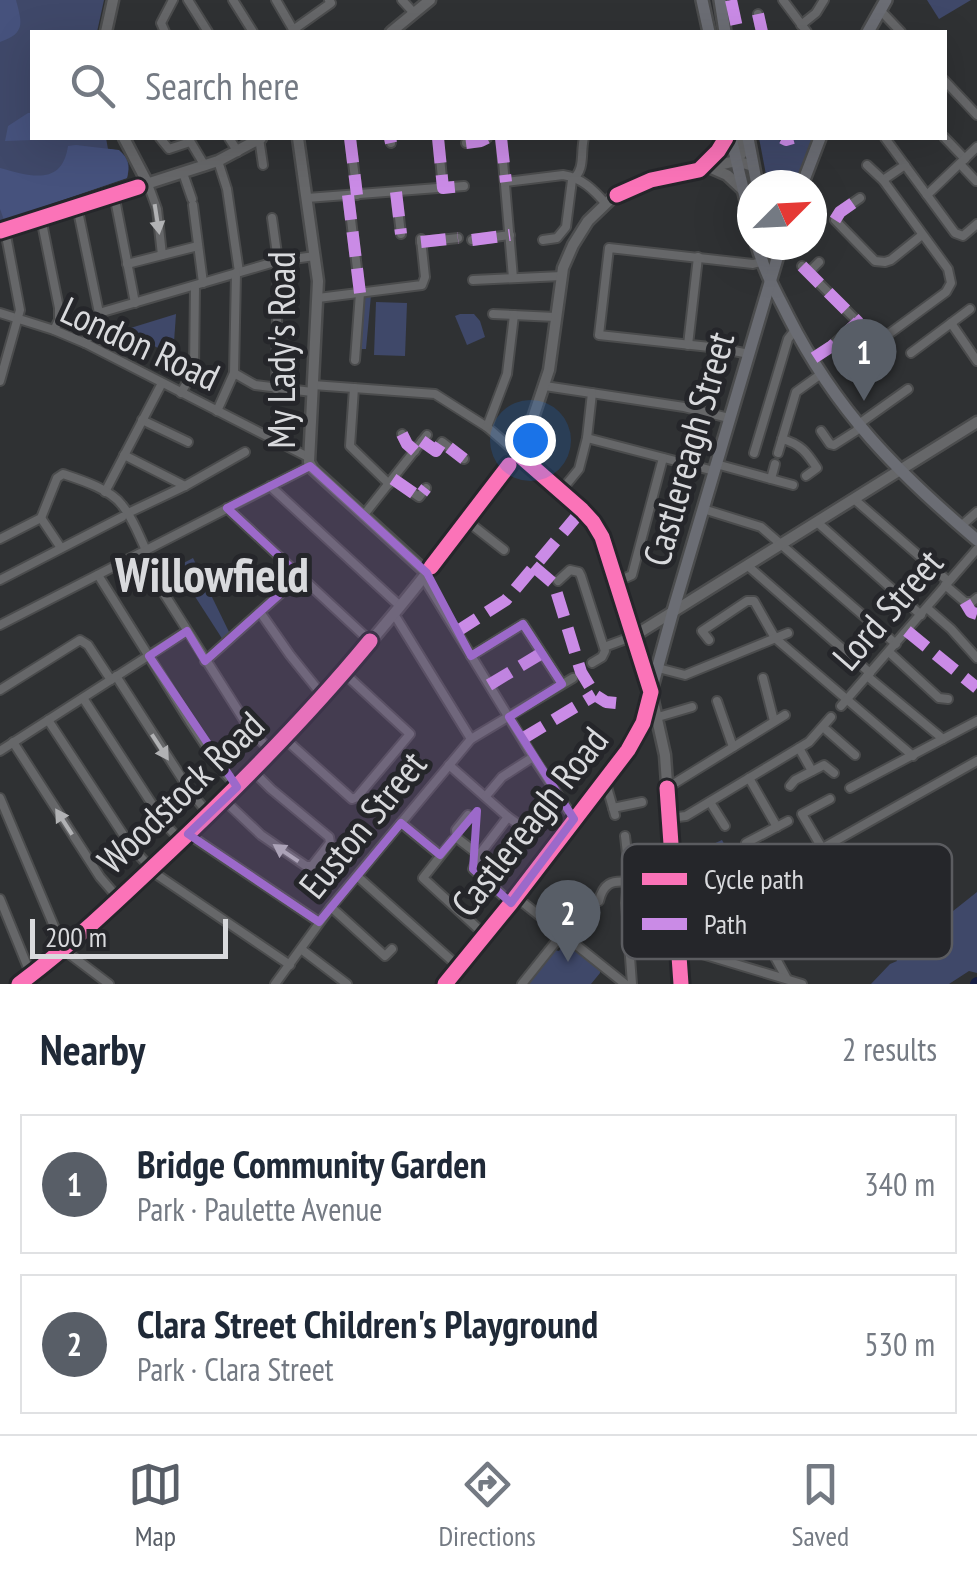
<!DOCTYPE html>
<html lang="en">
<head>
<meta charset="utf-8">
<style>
	body { margin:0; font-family:"PT Sans Narrow",sans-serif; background:#f6f6f7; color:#1f2937 }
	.compass { position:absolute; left:737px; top:170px; width:90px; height:90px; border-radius:50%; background:#fff; box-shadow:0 10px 40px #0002; rotate:66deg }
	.scale { position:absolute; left:30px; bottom:25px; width:198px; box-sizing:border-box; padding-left:10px; border:5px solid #d9dadd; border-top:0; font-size:28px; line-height:35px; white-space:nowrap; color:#d9dadd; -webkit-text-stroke:8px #25262a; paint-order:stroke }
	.you { position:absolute; left:530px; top:440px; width:35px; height:35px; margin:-25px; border:8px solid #fff; border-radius:50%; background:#1a73e8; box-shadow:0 0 0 15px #1a73e833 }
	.badge { display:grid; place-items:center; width:65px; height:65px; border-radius:50%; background:#585e67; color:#fff; font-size:32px; font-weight:700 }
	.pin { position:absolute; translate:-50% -82px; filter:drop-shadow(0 2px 5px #0008) }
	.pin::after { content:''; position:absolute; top:52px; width:35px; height:30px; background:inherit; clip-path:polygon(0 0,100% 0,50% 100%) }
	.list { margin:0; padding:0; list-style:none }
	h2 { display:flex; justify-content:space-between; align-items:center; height:130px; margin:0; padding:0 40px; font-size:42px }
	h2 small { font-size:32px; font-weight:400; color:#747a83 }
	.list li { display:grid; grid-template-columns:65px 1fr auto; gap:30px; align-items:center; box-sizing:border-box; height:140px; margin:0 20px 20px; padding:0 20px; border:2px solid #e0e1e3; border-radius:0px }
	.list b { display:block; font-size:38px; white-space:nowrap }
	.list p { margin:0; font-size:32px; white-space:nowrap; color:#747a83 }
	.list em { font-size:32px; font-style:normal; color:#747a83 }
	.icon { flex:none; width:55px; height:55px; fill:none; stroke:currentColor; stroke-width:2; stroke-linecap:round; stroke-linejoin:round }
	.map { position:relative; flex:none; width:977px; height:984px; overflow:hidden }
	.search { position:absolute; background:#fff; box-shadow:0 10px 40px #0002; left:30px; right:30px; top:30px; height:110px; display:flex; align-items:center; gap:25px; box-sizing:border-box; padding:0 35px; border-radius:0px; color:#747a83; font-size:38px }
	.sheet { height:450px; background:#fff }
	nav { display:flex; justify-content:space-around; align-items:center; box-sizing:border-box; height:140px; border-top:2px solid #e0e1e3; background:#fff; font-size:28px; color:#747a83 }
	nav a { display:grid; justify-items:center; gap:5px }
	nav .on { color:#585e67 }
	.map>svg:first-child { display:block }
	.green { fill:#3f4869 }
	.forest { fill:#46527d }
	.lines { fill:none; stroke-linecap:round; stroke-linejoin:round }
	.river { stroke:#161e45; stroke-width:12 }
	.street-casing { stroke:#4b4c4d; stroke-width:12 }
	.secondary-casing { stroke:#4b4c4d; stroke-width:15 }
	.primary-casing { stroke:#4b4c4d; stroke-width:16 }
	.street { stroke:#666769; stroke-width:8 }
	.secondary { stroke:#666769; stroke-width:10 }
	.primary { stroke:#6b6d74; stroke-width:11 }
	.quiet { stroke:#ca8be6; stroke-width:12; stroke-dasharray:25 12; stroke-linecap:butt }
	.cycleway-casing { stroke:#25262a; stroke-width:21 }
	.cycleway { stroke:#fb73b8; stroke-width:15 }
	.oneway { fill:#b1b2b4 }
	.marked { fill:#9c69ca; fill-opacity:0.2; stroke:#9c69ca; stroke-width:8; stroke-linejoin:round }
	.labels { text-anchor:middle; stroke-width:10; stroke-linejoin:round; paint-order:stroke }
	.street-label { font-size:38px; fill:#d9dadd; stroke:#25262a }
	.district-label { font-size:48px; font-weight:bold; fill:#d9dadd; stroke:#25262a }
	.key { fill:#25262a; stroke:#5b5c60; stroke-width:2.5 }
	.key-label { font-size:28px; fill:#d9dadd }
</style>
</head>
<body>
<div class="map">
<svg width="977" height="984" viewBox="0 0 977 984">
	<rect width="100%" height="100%" fill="#2f3133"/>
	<g class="green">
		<path d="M0,0h104l-7,32h-65v106h74l2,11c18,1 24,12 19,29l-127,43z"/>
		<polygon points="927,0 971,0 939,19"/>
		<polygon points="759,138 775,138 783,142 795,138 812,138 795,185 768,185"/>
		<polygon points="371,295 366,349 360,349 363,297"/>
		<polygon points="376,302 407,303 405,356 374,355"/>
		<polygon points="176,314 173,356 124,330"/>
		<polygon points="460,314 474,314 480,321 485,337 467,345 455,316"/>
		<polygon points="193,558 230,634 223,640 176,567"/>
		<polygon points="722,840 729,853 705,865 698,851"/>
		<polygon points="977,892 977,973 969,971 949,984 871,984 890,964 897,961 891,948 919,935 925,947 936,942 943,919"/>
		<polygon points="564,942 600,969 600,973 591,984 529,984 555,950 559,951 561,948 558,946"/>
	</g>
	<g class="forest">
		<path d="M0,0h16c6,23 10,33 -16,42z"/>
		<polygon points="28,113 32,113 32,138 87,138 5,141 8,126"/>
		<path d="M76,145l43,5c9,8 11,16 8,28l-123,42 -4,-11v-41c30,8 62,19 68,-22z"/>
	</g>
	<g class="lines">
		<polyline class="river" points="976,984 977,983"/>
		<defs>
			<g id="street">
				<polyline points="188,0 208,32"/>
				<polyline points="233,0 253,32"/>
				<polyline points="276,0 294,31"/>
				<polyline points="402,0 414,13"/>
				<polyline points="783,0 807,32"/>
				<polyline points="880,10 901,32"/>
				<polyline points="758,14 762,32"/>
				<polyline points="801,25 816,13 824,0"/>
				<polyline points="293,30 331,3 329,0"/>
				<polyline points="165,32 161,23 173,0"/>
				<polyline points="944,80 977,115"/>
				<polyline points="944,137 965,159"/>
				<polyline points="160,138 169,149 190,142"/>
				<polyline points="229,138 238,152"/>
				<polyline points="259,138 263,165"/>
				<polyline points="350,138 357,195"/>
				<polyline points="390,138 391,143"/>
				<polyline points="438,138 443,188"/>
				<polyline points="501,138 513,278"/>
				<polyline points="885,138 955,233 963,236 977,224"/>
				<polyline points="190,141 205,166"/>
				<polyline points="466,143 481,141 487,138"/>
				<polyline points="218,161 227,189 239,272"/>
				<polyline points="960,164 976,181"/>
				<polyline points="183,173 192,199"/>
				<polyline points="883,180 905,165"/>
				<path d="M506,182l57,-7c19,3 30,14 43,29"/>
				<polyline points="148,184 157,209 162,255"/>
				<polyline points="396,192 401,234"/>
				<polyline points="114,194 135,303"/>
				<polyline points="348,195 360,293 355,360"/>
				<polyline points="927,195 977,147"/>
				<polyline points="307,198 464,186"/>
				<polyline points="860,198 840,212 835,220 875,261 885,262 891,260 922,235"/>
				<polyline points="193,205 203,283"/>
				<polyline points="77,206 99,313 85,343"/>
				<polyline points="41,218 59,308 59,320 54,330"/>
				<polyline points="272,218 278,261 276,389"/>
				<polyline points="472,240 510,235"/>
				<path d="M543,240l14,-2 9,-11 6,-47c14,-11 8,-27 12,-42"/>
				<polyline points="421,242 458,238"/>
				<polyline points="127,264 198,246"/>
				<polyline points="802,266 858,322 832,346 812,359"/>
				<polyline points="809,272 819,262"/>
				<polyline points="473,280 562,276"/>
				<polyline points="318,298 422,285 425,277 421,239"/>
				<polyline points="0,313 54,330 85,343 308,457"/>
				<polyline points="99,313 278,261 315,256"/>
				<polyline points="493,314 555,317"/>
				<polyline points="951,323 977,361"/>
				<polyline points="865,329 873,340 882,339 946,292 951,283 948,269 883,180 867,165"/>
				<polyline points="688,345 698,257"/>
				<polyline points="911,353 970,309"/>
				<polyline points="749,354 719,348 599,335 609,248 753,264 764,261"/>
				<polyline points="234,373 255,385 312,392"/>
				<polyline points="0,381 20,310 5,230"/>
				<polyline points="313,385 435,394 487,427 518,454"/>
				<polyline points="545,386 684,407 729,418"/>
				<polyline points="354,388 350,446 389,484"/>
				<polyline points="181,393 194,370 195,286"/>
				<polyline points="217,411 234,373 236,273"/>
				<polyline points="142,420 188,442"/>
				<polyline points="487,427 507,374 514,315"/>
				<polyline points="821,431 830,444 834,445 856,431 863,421 908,389"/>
				<polyline points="402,434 407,444 415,451"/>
				<polyline points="587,438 714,471"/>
				<path d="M782,439c19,5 25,14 35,29l-11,8"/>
				<polyline points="422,441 436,451 442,442 464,459"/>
				<polyline points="754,453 788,339 795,330"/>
				<polyline points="778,453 796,392 821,374"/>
				<polyline points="124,455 185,486"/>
				<polyline points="716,464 793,485"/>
				<polyline points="393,479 419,497 426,488"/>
				<polyline points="771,479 775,464"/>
				<polyline points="270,486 400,606"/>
				<polyline points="561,491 579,469 587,438 592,393"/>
				<polyline points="105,492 162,383"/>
				<polyline points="854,499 948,581"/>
				<polyline points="227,508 370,641"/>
				<polyline points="703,509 761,527 896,644"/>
				<polyline points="128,513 185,486 245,452"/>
				<polyline points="363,516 427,435"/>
				<polyline points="41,518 61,548"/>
				<polyline points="467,521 504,550"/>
				<polyline points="817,522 921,615"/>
				<polyline points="961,526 977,512"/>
				<path d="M0,539l41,-21 16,-40 6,-4c18,6 47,15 59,31 11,13 17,31 24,45"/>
				<polyline points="139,554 251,731 272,752"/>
				<polyline points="748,566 870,673"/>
				<polyline points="98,575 190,722 221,769 237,787"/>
				<polyline points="423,577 533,757 574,819"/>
				<polyline points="0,580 122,517"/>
				<polyline points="558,581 570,570 579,572 581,576 605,651 602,657 592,663"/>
				<polyline points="616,582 632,575 663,458"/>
				<polyline points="945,585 965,602 972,602 977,598"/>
				<polyline points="927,608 951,629 977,658"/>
				<polyline points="260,612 290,655 323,696"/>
				<polyline points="394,614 471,739"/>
				<polyline points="0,625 310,466"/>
				<polyline points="709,640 702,631 747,601 754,601 775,638 913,756"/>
				<polyline points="604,647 634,636"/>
				<polyline points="889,652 939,698 948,699"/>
				<polyline points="471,656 523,624 562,684"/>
				<polyline points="205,661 300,576"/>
				<polyline points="658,668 685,675 788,633"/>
				<polyline points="116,676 192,794 209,814"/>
				<polyline points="867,676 943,739"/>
				<polyline points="763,678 774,721"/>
				<polyline points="0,690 80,640 88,645 111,680"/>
				<polyline points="83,698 165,824 181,841"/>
				<polyline points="717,701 733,747"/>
				<polyline points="841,706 977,549"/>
				<polyline points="658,717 692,707"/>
				<polyline points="48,720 132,848 152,869"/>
				<polyline points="823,727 855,755"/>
				<polyline points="285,739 352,799 357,797 410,734 344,673"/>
				<polyline points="13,742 100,877 119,899"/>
				<polyline points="799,748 812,771"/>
				<polyline points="0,751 187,631"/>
				<polyline points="449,765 508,817 529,832"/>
				<polyline points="749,778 777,827"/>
				<polyline points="605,780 615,815"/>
				<polyline points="790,786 795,780 824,765 834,773"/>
				<polyline points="667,788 785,715"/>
				<polyline points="850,788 977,721"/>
				<polyline points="486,796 502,777 533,757"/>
				<polyline points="0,798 64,950 109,984"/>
				<polyline points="224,800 261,835 306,866 312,866 330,843 329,837 271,789 253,771"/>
				<polyline points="710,802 725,826"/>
				<polyline points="613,808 642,802"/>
				<polyline points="508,817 479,855 473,869 511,903"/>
				<polyline points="669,818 686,816 809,742 831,717"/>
				<polyline points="401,823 440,855"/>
				<polyline points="188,834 319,922"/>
				<polyline points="625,836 629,871 626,903 632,984"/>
				<polyline points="457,838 456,830 468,815"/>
				<polyline points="746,843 788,821"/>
				<polyline points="822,848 802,814 830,799"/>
				<polyline points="479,855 457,838 453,840 423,878 485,935"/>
				<polyline points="507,861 541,815"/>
				<polyline points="150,870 290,965"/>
				<polyline points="357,876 459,967"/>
				<polyline points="674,877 699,875"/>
				<polyline points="740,893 787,979"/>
				<polyline points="516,897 625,984"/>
				<polyline points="0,899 31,975"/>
				<path d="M599,901c4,-17 12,-21 29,-19"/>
				<polyline points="331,907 385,956 392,949"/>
				<polyline points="677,922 695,920 977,761"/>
				<polyline points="301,949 347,984"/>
				<polyline points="680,951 699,953 802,984"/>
				<polyline points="275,984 331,907 471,739 573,678"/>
				<polyline points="522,984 562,934"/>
			</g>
			<g id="secondary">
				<polyline points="106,32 113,0"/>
				<polyline points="391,32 430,0"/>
				<polyline points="124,138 148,184"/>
				<polyline points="298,138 318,281 309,462 313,469 427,573"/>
				<polyline points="736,161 742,153 740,138"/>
				<polyline points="711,168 727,175 742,189"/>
				<polyline points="700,169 718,151 726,138"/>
				<polyline points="0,231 218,161 261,138"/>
				<polyline points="518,454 573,502 598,529 651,692 665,755 681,984"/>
				<polyline points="634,636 977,422"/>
				<path d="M19,984c53,-40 100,-85 149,-131 81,-76 158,-156 229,-243 42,-50 80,-104 121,-156l8,-15 23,-69 14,-102 10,-23 15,-24 24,-23 39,-18 85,-19 17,5"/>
			</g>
			<g id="primary">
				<polyline points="702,0 709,32"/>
				<polyline points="720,0 725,32"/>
				<polyline points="868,32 886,0"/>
				<polyline points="731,138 752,226"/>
				<polyline points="748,138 757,185"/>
				<polyline points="802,185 820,138"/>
				<path d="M757,245c7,26 19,47 31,71 48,95 109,156 189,224"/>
				<polyline points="445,984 516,897 640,731 673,611 781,245"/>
			</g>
		</defs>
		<use href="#street" class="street-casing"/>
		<use href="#secondary" class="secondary-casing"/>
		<use href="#primary" class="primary-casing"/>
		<use href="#street" class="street"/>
		<use href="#secondary" class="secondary"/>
		<use href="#primary" class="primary"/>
		<g class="quiet">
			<polyline points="731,0 738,32"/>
			<polyline points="758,14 762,32"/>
			<polyline points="350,138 357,195"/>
			<polyline points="390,138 391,143"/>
			<polyline points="438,138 443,188 464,186"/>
			<polyline points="501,138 506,182"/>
			<polyline points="782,138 786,140 793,138"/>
			<polyline points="466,143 481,141 487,138"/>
			<polyline points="396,192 401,234"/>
			<polyline points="348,195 360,293"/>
			<polyline points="835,220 840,212 860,198"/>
			<polyline points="472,240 510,235"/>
			<polyline points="421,242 458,238"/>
			<polyline points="802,266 858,322 832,346 812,359"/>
			<polyline points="402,434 407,444 415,451"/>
			<polyline points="422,441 436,451 442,442 464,459"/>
			<polyline points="393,479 419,497 426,488"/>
			<polyline points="533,566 554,584 581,672 595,695 606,702 616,703"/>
			<polyline points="965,602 971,612 977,614"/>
			<polyline points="907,631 977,688"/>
			<polyline points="456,632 506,600 582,510"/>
			<polyline points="489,685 542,653"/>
			<polyline points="522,739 595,695"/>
		</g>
		<defs>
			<g id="cycleway">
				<polyline points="617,195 651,180 699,170 718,151 726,138"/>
				<polyline points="0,231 138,187"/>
				<polyline points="431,567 509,465"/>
				<polyline points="667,788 681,984"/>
				<path d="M19,984c54,-40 101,-86 150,-132 71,-67 139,-136 201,-211"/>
				<polyline points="445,984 511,903 628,750 643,723 651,692 602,537 593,522 582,510 518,454"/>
			</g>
		</defs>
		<use href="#cycleway" class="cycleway-casing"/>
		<use href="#cycleway" class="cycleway"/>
	</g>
	<defs><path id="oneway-solid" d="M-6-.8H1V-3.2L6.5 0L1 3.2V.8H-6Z" transform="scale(2.5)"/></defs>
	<g class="oneway">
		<use href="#oneway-solid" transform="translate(157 219) rotate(81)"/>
		<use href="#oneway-solid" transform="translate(160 747) rotate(57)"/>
		<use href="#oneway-solid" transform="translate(64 822) rotate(-123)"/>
		<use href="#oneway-solid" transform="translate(286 853) rotate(-146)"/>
	</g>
	<path class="marked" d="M310,466l117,107 44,83 52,-32 39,60 -53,33 65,102 -63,84 -38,-34 4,-58 -37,44 -39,-32 -82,99 -131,-88 49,-47 -88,-131 38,-25 18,30 95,-85 -73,-68z"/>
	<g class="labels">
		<g class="street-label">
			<text transform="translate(140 344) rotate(25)" y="13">London Road</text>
			<text transform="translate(282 350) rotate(-90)" y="13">My Lady's Road</text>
			<text transform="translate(689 449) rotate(-74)" y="13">Castlereagh Street</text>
			<text transform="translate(888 610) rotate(-49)" y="13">Lord Street</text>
			<text transform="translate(181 793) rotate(-44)" y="13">Woodstock Road</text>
			<text transform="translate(530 822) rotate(-52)" y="13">Castlereagh Road</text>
			<text transform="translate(363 825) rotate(-51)" y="13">Euston Street</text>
		</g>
		<g class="district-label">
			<text x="212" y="592">Willowfield</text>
		</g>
	</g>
	<rect x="622" y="844" width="330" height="115" rx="15" class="key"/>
	<rect x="642" y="873" width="45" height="12" fill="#fb73b8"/>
	<rect x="642" y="918" width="45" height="12" fill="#ca8be6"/>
	<g class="key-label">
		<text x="704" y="889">Cycle path</text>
		<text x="704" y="934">Path</text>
	</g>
</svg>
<svg class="compass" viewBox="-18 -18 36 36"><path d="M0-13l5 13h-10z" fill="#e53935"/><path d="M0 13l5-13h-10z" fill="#747a83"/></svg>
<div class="scale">200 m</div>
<div class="you"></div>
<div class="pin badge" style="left:864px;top:401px">1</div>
<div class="pin badge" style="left:568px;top:962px">2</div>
<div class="search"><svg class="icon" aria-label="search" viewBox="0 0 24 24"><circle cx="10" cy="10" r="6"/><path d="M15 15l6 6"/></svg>Search here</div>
</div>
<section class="sheet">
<h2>Nearby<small>2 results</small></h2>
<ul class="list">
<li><span class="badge">1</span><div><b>Bridge Community Garden</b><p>Park · Paulette Avenue</p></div><em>340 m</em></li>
<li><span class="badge">2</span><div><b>Clara Street Children's Playground</b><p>Park · Clara Street</p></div><em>530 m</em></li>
</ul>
</section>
<nav>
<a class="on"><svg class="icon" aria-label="map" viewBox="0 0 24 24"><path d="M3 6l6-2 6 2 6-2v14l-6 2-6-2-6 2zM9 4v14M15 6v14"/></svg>Map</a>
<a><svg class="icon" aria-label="directions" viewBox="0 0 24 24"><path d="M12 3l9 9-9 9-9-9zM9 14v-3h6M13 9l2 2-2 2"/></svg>Directions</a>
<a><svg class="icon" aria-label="saved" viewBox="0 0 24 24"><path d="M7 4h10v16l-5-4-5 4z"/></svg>Saved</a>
</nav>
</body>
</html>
